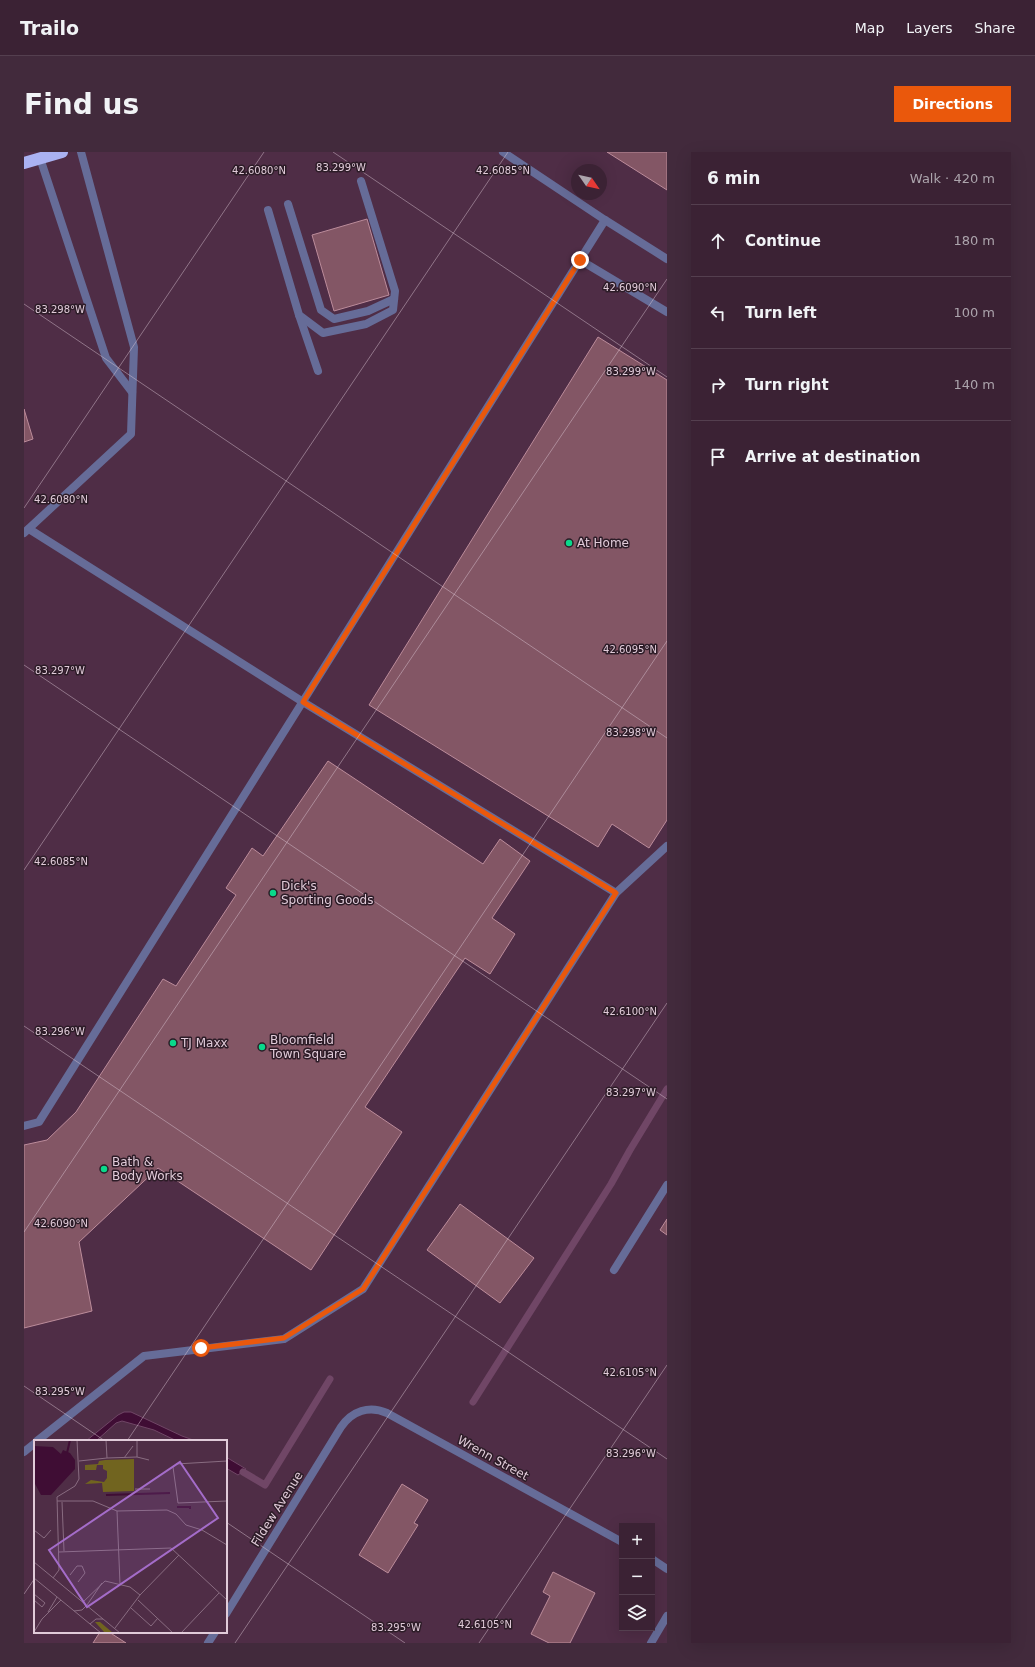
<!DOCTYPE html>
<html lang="en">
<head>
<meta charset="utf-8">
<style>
	body { margin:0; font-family:"DejaVu Sans",sans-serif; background:#422a3c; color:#f1f3f6 }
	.controls { position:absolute; right:12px; bottom:12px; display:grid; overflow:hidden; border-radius:0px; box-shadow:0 4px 16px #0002 }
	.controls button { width:36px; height:36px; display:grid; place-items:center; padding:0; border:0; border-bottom:1px solid #543f4f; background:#3b2234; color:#f1f3f6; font:20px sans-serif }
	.compass { position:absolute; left:547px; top:12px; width:36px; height:36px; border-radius:50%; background:#3b2234; box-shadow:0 4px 16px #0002; rotate:124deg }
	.stop { position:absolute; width:12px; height:12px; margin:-9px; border:3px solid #ea580c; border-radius:50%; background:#fff }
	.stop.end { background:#ea580c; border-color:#fff; box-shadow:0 1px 4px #0008 }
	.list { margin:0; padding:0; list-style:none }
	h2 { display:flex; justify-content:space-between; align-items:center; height:52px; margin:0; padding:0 16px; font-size:17px }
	h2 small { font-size:13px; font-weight:400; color:#aca4ac }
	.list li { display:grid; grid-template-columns:26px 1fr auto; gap:12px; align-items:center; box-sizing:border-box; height:72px; padding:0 16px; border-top:1px solid #543f4f }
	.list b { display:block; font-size:15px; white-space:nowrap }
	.list em { font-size:13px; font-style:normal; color:#aca4ac }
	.icon { flex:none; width:22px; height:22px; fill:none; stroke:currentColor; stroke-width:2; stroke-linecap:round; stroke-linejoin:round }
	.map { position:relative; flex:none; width:643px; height:1491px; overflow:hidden; border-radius:0px }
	header { display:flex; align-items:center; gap:24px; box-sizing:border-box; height:56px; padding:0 20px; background:#3b2234; border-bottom:1px solid #543f4f }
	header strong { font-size:19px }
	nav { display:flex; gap:22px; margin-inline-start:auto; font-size:14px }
	.intro { display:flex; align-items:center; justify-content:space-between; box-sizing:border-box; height:96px; padding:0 24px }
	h1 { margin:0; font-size:28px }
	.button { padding:10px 18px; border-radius:0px; background:#ea580c; color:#fff; font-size:14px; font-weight:700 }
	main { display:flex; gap:24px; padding:0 24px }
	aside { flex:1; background:#3b2234; border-radius:0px; box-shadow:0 4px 16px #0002 }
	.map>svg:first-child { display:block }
	.water { fill:#3f0d34; stroke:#704666 }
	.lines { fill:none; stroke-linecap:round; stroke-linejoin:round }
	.stream { stroke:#704666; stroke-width:7 }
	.building { fill:#835665; stroke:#bc8c9b }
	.lane { stroke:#666c98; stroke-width:8 }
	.street { stroke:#666c98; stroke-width:8 }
	.highway { stroke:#aab2f2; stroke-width:12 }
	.route { stroke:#ea580c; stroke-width:5 }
	.ticks { fill:none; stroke:#e1cbd9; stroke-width:1; stroke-opacity:0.45 }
	.poi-dot { fill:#09d98b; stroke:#2c1c27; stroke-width:1.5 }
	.labels { text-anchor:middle; stroke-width:3; stroke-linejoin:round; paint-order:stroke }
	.poi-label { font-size:12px; fill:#e1cbd9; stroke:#2c1c27; text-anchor:start }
	.street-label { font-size:12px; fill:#e1cbd9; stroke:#2c1c27 }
	.inset-river { fill:none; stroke:#3f0d34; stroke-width:2 }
	.inset-road { fill:none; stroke:#896c81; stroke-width:1 }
	.view { fill:#a46cc9; fill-opacity:0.15; stroke:#a46cc9; stroke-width:2 }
	.inset-edge { fill:none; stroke:#e1cbd9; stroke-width:2 }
	.ticks-label { font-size:10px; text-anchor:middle; fill:#e1cbd9; stroke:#2c1c27; stroke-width:3; stroke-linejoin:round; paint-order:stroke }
</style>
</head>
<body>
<header>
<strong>Trailo</strong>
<nav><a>Map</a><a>Layers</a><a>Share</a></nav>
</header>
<div class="intro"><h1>Find us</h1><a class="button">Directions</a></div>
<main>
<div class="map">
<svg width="643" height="1491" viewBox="0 0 643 1491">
	<rect width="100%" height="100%" fill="#4f2d46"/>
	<g class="water">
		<polygon points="100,1260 107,1260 158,1284 172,1289 153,1289 130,1278 98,1269 92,1271 72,1289 62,1289 94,1263"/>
		<polygon points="202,1305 222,1317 214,1323 202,1316"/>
	</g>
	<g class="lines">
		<g class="stream">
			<polyline points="449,1250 587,1032 606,998 643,937"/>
			<polyline points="219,1320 241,1333 306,1227"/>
		</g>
	</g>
	<g class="building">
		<polygon points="583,0 643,0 643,38"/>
		<polygon points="343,67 365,143 310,159 288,83"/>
		<polygon points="574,185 643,228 643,668 625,696 588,672 574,695 345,553"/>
		<polygon points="0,257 9,287 0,290"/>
		<polygon points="304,609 459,712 476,687 506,709 468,766 491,782 466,822 441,806 341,955 378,980 287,1118 134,1016 55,1090 68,1159 0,1176 0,993 23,988 52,960 139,827 152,834 212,743 202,736 228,696 239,704"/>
		<polygon points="436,1052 510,1106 476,1151 403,1098"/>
		<polygon points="643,1067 643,1083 636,1078"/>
		<polygon points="378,1332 404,1348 390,1371 394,1373 364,1421 335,1403"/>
		<polygon points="529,1420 571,1441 546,1491 525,1491 507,1482 526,1444 519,1440"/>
		<polygon points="76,1480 85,1480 102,1491 69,1491"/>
	</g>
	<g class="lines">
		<g class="lane">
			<polyline points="16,6 82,206 108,240"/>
			<polyline points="264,52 297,158 310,167 344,159 370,147"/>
			<polyline points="244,58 275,163 299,181 342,172 369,158 371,139 337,29"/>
			<polyline points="556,108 643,160"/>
			<polyline points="275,163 294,219"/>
			<polyline points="5,377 279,550 592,741"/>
			<polyline points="0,381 107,282 110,195 57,0"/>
			<polyline points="0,974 15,970 581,68"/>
			<polyline points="590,1118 643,1033"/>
			<polyline points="13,1289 120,1204 260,1187 339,1137 592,741 643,694"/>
			<polyline points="0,1300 11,1291"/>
		</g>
		<g class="street">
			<polyline points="479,0 581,68 643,107"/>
			<polyline points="628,1407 643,1417"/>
			<path d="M202,1462l115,-187c11,-16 28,-22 46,-14l235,129"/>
			<polyline points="184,1491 191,1480"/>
			<polyline points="627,1491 643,1464"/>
		</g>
		<polyline class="highway" points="0,11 38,0"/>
	</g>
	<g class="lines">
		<polyline class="route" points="177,1196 260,1186 339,1137 592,741 279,550 556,108"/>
	</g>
	<path class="ticks" d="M309,0l334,225M0,152l643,434M0,356l240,-356M0,513l643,434M0,718l484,-718M0,874l643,433M0,1080l643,-953M0,1234l81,55M103,1289l540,-800M202,1370l179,121M0,1442l11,-16M211,1491l432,-640M455,1491l188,-278"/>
	<g class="poi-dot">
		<circle cx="545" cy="391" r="4"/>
		<circle cx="249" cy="741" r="4"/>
		<circle cx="149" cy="891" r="4"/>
		<circle cx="238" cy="895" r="4"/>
		<circle cx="80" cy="1017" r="4"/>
	</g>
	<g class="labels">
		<g class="poi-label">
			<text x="553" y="395">At Home</text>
			<text x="257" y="738">Dick's<tspan x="257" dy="14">Sporting Goods</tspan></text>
			<text x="246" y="892">Bloomfield<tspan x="246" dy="14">Town Square</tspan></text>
			<text x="157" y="895">TJ Maxx</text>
			<text x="88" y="1014">Bath &amp;<tspan x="88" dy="14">Body Works</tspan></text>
		</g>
		<g class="street-label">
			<text transform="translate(469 1306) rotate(29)" y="4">Wrenn Street</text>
			<text transform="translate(253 1357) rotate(-58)" y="4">Fildew Avenue</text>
		</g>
	</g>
	<g transform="translate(10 1288)">
		<rect width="193" height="193" fill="#4f2d46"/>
		<path d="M100,19v32l-31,1 -1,-9 -17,1 6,-4 13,2 3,-4v-7l-4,-2v-4h-6l-1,5h-11v-5l13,-1 1,-3 6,-1zM61,182h5l13,11h-8z" fill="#71641f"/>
		<path d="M0,6l19,1 8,7 2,-4 7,3 5,7v9l-24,26h-10l-7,-13z" fill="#3f0d34"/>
		<path class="inset-river" d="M33,13l3,-13M72,55l64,-2M143,67h13v2"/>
		<path class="inset-road" d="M103,17l12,3M73,18l30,-1v-17M90,18l9,-12M45,21l28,-3 -1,-18M193,21l-51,3 -3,3 5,36 49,-2M101,49h15M23,61h36l24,10 50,-1 9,4 10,11 16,5 25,15M28,62l2,49M83,71l3,73M0,90l10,8 7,-8M25,112l112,-4 56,52M0,122l86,71M36,135l7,-9h5l3,7 -7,9M0,138l67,55M19,138l6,-8 -2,-73 18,-11 4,-7 -2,-39M0,154l11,9 -3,4 -8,-7M104,160l35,33M49,162l22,-21 25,6 10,8M53,165l15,-22M97,168l20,18 7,-8M40,171l8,-1 5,-5M14,172l9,-15M56,184l6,-5h7M81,188l25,-33 39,-40M0,192l8,-13 19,-19M147,193l38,-40"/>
		<path class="view" d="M146,22l38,56 -131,89 -38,-57z"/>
		<rect width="193" height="193" class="inset-edge"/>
	</g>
	<g class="ticks-label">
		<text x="317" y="19">83.299°W</text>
		<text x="235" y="22">42.6080°N</text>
		<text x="479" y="22">42.6085°N</text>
		<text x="606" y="139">42.6090°N</text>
		<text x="36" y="161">83.298°W</text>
		<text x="607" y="223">83.299°W</text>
		<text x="37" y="351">42.6080°N</text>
		<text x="606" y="501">42.6095°N</text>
		<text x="36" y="522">83.297°W</text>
		<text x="607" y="584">83.298°W</text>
		<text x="37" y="713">42.6085°N</text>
		<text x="606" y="863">42.6100°N</text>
		<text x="36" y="883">83.296°W</text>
		<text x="607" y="944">83.297°W</text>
		<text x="37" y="1075">42.6090°N</text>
		<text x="606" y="1224">42.6105°N</text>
		<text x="36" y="1243">83.295°W</text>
		<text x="607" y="1305">83.296°W</text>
		<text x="461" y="1476">42.6105°N</text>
		<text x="372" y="1479">83.295°W</text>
	</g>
</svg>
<div class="controls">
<button>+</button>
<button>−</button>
<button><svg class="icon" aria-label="layers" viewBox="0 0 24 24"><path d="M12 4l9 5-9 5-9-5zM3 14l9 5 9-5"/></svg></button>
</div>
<svg class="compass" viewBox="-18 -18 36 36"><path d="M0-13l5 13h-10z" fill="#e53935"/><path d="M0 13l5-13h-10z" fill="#aca4ac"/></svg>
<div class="stop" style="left:177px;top:1196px"></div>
<div class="stop end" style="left:556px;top:108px"></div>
</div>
<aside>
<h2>6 min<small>Walk · 420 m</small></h2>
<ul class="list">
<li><svg class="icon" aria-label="ahead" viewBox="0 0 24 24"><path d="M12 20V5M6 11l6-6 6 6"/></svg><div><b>Continue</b></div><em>180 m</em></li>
<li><svg class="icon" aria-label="left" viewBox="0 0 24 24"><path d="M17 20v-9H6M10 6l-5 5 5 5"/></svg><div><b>Turn left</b></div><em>100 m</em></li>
<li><svg class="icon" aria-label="right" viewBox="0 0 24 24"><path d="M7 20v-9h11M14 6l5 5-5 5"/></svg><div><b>Turn right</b></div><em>140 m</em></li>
<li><svg class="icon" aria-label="arrive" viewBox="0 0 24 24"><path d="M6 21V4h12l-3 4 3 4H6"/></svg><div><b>Arrive at destination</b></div></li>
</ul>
</aside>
</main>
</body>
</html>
